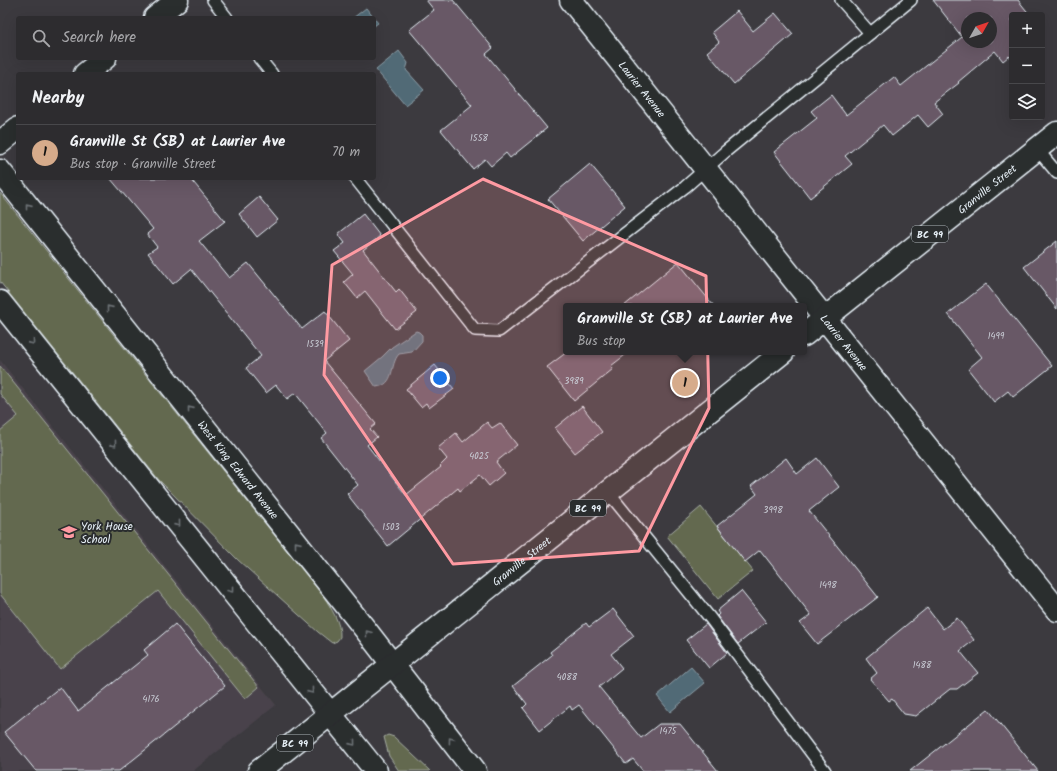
<!DOCTYPE html>
<html lang="en">
<head>
<meta charset="utf-8">
<style>
	body { margin:0; font-family:Kalam,sans-serif; background:#39383b; color:#f1f3f6 }
	.controls { position:absolute; right:12px; top:12px; display:grid; overflow:hidden; border-radius:4px; box-shadow:0 4px 16px #0002 }
	.controls button { width:36px; height:36px; display:grid; place-items:center; padding:0; border:0; border-bottom:1px solid #48484b; background:#2d2c2f; color:#f1f3f6; font:20px sans-serif }
	.compass { position:absolute; left:961px; top:12px; width:36px; height:36px; border-radius:50%; background:#2d2c2f; box-shadow:0 4px 16px #0002; rotate:50deg }
	.you { position:absolute; left:440px; top:378px; width:14px; height:14px; margin:-10px; border:3px solid #fff; border-radius:50%; background:#1a73e8; box-shadow:0 0 0 6px #1a73e833 }
	.badge { display:grid; place-items:center; width:26px; height:26px; border-radius:50%; background:#d6ab8b; color:#111; font-size:13px; font-weight:700 }
	.pin { position:absolute; translate:-50% -50%; border:2px solid #fff; box-shadow:0 1px 4px #0006 }
	.popup { position:absolute; left:563px; top:303px; width:244px; height:52px; box-sizing:border-box; display:grid; place-content:center; border-radius:4px; background:#2d2c2f; filter:drop-shadow(0 1px 3px #0005); font-size:13px; white-space:nowrap; color:#a7a7aa }
	.popup b { font-size:15px; color:#f1f3f6 }
	.popup::after { content:''; position:absolute; left:50%; top:100%; margin-left:-8px; border:8px solid transparent; border-top-color:#2d2c2f }
	.list { margin:0; padding:0; list-style:none }
	h2 { display:flex; justify-content:space-between; align-items:center; height:52px; margin:0; padding:0 16px; font-size:17px }
	h2 small { font-size:13px; font-weight:400; color:#a7a7aa }
	.list li { display:grid; grid-template-columns:26px 1fr auto; gap:12px; align-items:center; box-sizing:border-box; height:56px; padding:0 16px; border-top:1px solid #48484b }
	.list b { display:block; font-size:15px; white-space:nowrap }
	.list p { margin:0; font-size:13px; white-space:nowrap; color:#a7a7aa }
	.list em { font-size:13px; font-style:normal; color:#a7a7aa }
	.icon { flex:none; width:22px; height:22px; fill:none; stroke:currentColor; stroke-width:2; stroke-linecap:round; stroke-linejoin:round }
	.map { position:relative; flex:none; width:1057px; height:771px; overflow:hidden }
	.search { position:absolute; background:#2d2c2f; box-shadow:0 4px 16px #0002; left:16px; top:16px; width:360px; height:44px; display:flex; align-items:center; gap:10px; box-sizing:border-box; padding:0 14px; border-radius:4px; color:#a7a7aa; font-size:15px }
	.panel { position:absolute; background:#2d2c2f; box-shadow:0 4px 16px #0002; left:16px; top:72px; width:360px; height:108px; border-radius:4px }
	.map>svg:first-child { display:block }
	.built { fill:#49434b }
	.green { fill:#63694f; stroke:#a6ada4 }
	.water { fill:#516a76; stroke:#8da0aa }
	.building { fill:#675966; stroke:#e8f1f8; fill-rule:evenodd }
	.lines { fill:none; stroke-linecap:round; stroke-linejoin:round }
	.lane-casing { stroke:#e8f1f8; stroke-width:14 }
	.street-casing { stroke:#e8f1f8; stroke-width:25 }
	.secondary-casing { stroke:#e8f1f8; stroke-width:25 }
	.highway-casing { stroke:#e8f1f8; stroke-width:25 }
	.lane { stroke:#2a2d2e; stroke-width:11 }
	.street { stroke:#2a2d2e; stroke-width:22 }
	.secondary { stroke:#2a2d2e; stroke-width:22 }
	.highway { stroke:#2a2d2e; stroke-width:22 }
	.oneway { stroke:#6c7275 }
	.marked { fill:#ff9aa2; fill-opacity:0.2; stroke:#ff9aa2; stroke-width:3; stroke-linejoin:round }
	.labels { text-anchor:middle; stroke-width:4; stroke-linejoin:round; paint-order:stroke }
	.number-label { font-size:9px; fill:#c8cbd4 }
	.shield { fill:#2a2d2e; stroke:#afb6bb; stroke-width:1 }
	.shield-label { font-size:10px; font-weight:bold; fill:#e8f1f8 }
	.street-label { font-size:11px; fill:#e8f1f8; stroke:#2a2d2e }
	.poi-label { font-size:11px; fill:#e8f1f8; stroke:#2a2d2e; text-anchor:start }
</style>
</head>
<body>
<div class="map">
<svg width="1057" height="771" viewBox="0 0 1057 771">
	<rect width="100%" height="100%" fill="#3c3a3f"/>
	<filter id="ink" filterUnits="userSpaceOnUse"><feTurbulence type="fractalNoise" baseFrequency=".025" numOctaves="2"/><feDisplacementMap in="SourceGraphic" scale="8" xChannelSelector="R" yChannelSelector="G"/><feConvolveMatrix kernelMatrix="1 2 1 2 8 2 1 2 1" color-interpolation-filters="sRGB"/></filter>
	<g filter="url(#ink)">
		<polygon class="built" points="0,360 276,705 193,771 0,771"/>
		<g class="green">
			<path d="M0,193l324,404c7,11 17,26 16,40l-3,4 -5,2 -14,-11 -80,-72 -79,-80 -159,-198z"/>
			<polygon points="0,366 259,687 245,699 158,591 60,669 0,594 0,431 18,416 0,394"/>
			<polygon points="701,507 753,571 718,599 667,536"/>
			<polygon points="388,735 394,737 430,771 399,771 389,756 384,737"/>
		</g>
		<g class="water">
			<polygon points="366,8 378,23 374,26 374,18 353,18"/>
			<polygon points="399,51 408,63 406,70 424,90 405,105 376,70"/>
			<path d="M416,331l3,1 3,3v6l-10,11 -13,2c-10,11 -3,31 -23,33l-11,-16 17,-14 10,-10z"/>
			<polygon points="691,667 705,683 670,712 657,696"/>
		</g>
		<g class="building">
			<polygon points="426,0 453,0 493,48 486,54 547,128 510,158 506,153 491,166 485,159 473,169 441,130 472,105 409,30 434,10"/>
			<path d="M933,0h85l12,15h-18v44l-3,-3 -6,5 -8,-10 -37,31 1,1 -25,19 9,12 -15,13 -10,-12 -26,21 -9,-11 -38,31 7,8 -42,34 -36,-46 43,-34 -6,-7 20,-16 15,20 48,-38 7,9 61,-49zM967,18h24v24h-24z"/>
			<polygon points="737,11 753,31 775,13 793,34 734,84 707,52 719,42 712,32"/>
			<polygon points="590,164 625,206 583,241 548,199"/>
			<polygon points="110,178 190,178 225,221 199,241 229,278 248,263 302,329 325,311 349,341 324,361 376,424 370,429 377,437 367,445 406,495 441,467 440,466 447,459 438,448 456,433 463,442 487,422 492,428 500,423 517,445 496,462 504,473 489,486 480,475 460,491 458,488 388,546 347,494 358,485 321,438 327,433 295,393 287,399 276,385 266,393 246,368 261,356 191,269 173,284 148,253 157,247 147,234 153,229"/>
			<polygon points="259,197 278,220 257,237 239,214"/>
			<polygon points="363,214 380,236 363,250 396,292 399,289 417,312 395,329 365,291 357,298 344,282 353,274 334,251 345,243 338,234"/>
			<polygon points="1057,241 1057,309 1024,267"/>
			<polygon points="678,262 714,306 624,306"/>
			<polygon points="986,284 1052,366 1013,397 1008,391 994,402 968,369 982,357 948,314"/>
			<polygon points="567,352 629,352 611,366 613,369 574,401 547,367"/>
			<polygon points="435,365 454,389 429,408 426,403 421,407 406,389"/>
			<polygon points="582,406 602,432 575,453 555,428"/>
			<polygon points="786,458 797,474 817,458 839,487 809,511 878,597 817,644 800,623 811,615 760,550 745,562 717,526 757,494 751,486"/>
			<polygon points="741,591 766,622 738,644 717,616 719,614 717,611"/>
			<polygon points="927,608 943,629 957,618 974,640 960,651 978,673 957,689 950,689 916,716 904,714 892,699 889,701 870,679 877,673 866,658"/>
			<polygon points="613,609 634,636 611,654 622,668 599,687 641,738 659,724 680,724 718,771 643,771 633,759 626,764 579,705 572,710 570,706 540,730 523,708 527,704 513,686 552,655 550,652 586,623 589,627"/>
			<polygon points="175,624 225,686 119,771 36,771 4,732 60,687 78,711 148,655 144,650"/>
			<polygon points="706,624 727,653 709,668 686,640"/>
			<polygon points="988,709 1038,771 910,771"/>
		</g>
		<g class="lines">
			<defs>
				<g id="lane">
					<polyline points="213,0 227,18"/>
					<polyline points="841,0 870,33"/>
					<polyline points="259,58 272,74"/>
					<polyline points="1037,149 1057,173"/>
					<polyline points="355,178 475,330 499,331 685,187 726,151 911,0"/>
					<polyline points="608,492 710,618 825,771"/>
				</g>
				<g id="street">
					<path id="s1" d="M571,0l486,610"/>
					<polyline points="155,18 177,0"/>
					<polyline points="85,74 105,58"/>
					<polyline points="0,143 18,128"/>
				</g>
				<g id="secondary">
					<path id="s2" d="M0,171l365,458 110,142"/>
					<polyline points="0,302 376,771"/>
				</g>
				<g id="highway">
					<path id="s3" d="M804,335l253,-202"/>
					<path id="s4" d="M259,771l524,-419"/>
				</g>
			</defs>
			<use href="#lane" class="lane-casing"/>
			<use href="#street" class="street-casing"/>
			<use href="#secondary" class="secondary-casing"/>
			<use href="#highway" class="highway-casing"/>
			<use href="#lane" class="lane"/>
			<use href="#street" class="street"/>
			<use href="#secondary" class="secondary"/>
			<use href="#highway" class="highway"/>
		</g>
		<defs><path id="oneway-chevron" d="M-2-3.5L2.5 0L-2 3.5" fill="none" stroke-width="1.6" stroke-linecap="round" stroke-linejoin="round"/></defs>
		<g class="oneway">
			<use href="#oneway-chevron" transform="translate(28 206) rotate(-129)"/>
			<use href="#oneway-chevron" transform="translate(109 308) rotate(-129)"/>
			<use href="#oneway-chevron" transform="translate(32 342) rotate(51)"/>
			<use href="#oneway-chevron" transform="translate(190 409) rotate(-129)"/>
			<use href="#oneway-chevron" transform="translate(114 444) rotate(51)"/>
			<use href="#oneway-chevron" transform="translate(178 524) rotate(51)"/>
			<use href="#oneway-chevron" transform="translate(297 544) rotate(-129)"/>
			<use href="#oneway-chevron" transform="translate(231 590) rotate(52)"/>
			<use href="#oneway-chevron" transform="translate(368 633) rotate(-128)"/>
			<use href="#oneway-chevron" transform="translate(311 691) rotate(51)"/>
			<use href="#oneway-chevron" transform="translate(451 740) rotate(-127)"/>
			<use href="#oneway-chevron" transform="translate(353 743) rotate(51)"/>
		</g>
	</g>
	<path class="marked" d="M483,179l223,97 3,132 -70,143 -186,13 -129,-189 8,-110z"/>
	<defs>
		<symbol id="school-bare" viewBox="-9 -9 18 18"><path d="M0-5L7-2L0 1L-7-2ZM-4 1L0 2.5L4 1V4Q0 6-4 4Z" fill="#ff9aa2" stroke="#2a2d2e" stroke-width="2.5" paint-order="stroke"/></symbol>
	</defs>
	<g fill-rule="evenodd">
		<use href="#school-bare" x="58" y="521" width="22" height="22"/>
	</g>
	<g class="labels">
		<g class="number-label">
			<text x="479" y="141">1558</text>
			<text x="996" y="339">1499</text>
			<text x="315" y="347">1539</text>
			<text x="574" y="384">3989</text>
			<text x="479" y="459">4025</text>
			<text x="773" y="513">3998</text>
			<text x="391" y="530">1503</text>
			<text x="828" y="588">1498</text>
			<text x="922" y="668">1488</text>
			<text x="567" y="680">4088</text>
			<text x="151" y="702">4176</text>
			<text x="668" y="734">1475</text>
		</g>
		<g class="shield">
			<rect x="912" y="226" width="36" height="16" rx="3"/>
			<rect x="570" y="500" width="36" height="16" rx="3"/>
			<rect x="277" y="735" width="36" height="16" rx="3"/>
		</g>
		<g class="shield-label">
			<text x="930" y="238">BC 99</text>
			<text x="588" y="512">BC 99</text>
			<text x="295" y="747">BC 99</text>
		</g>
		<g class="street-label">
			<text dy="4" stroke="none"><textPath href="#s1" startOffset="114">Laurier Avenue</textPath></text>
			<text dy="4" stroke="none"><textPath href="#s3" startOffset="234">Granville Street</textPath></text>
			<text dy="4" stroke="none"><textPath href="#s1" startOffset="438">Laurier Avenue</textPath></text>
			<text dy="4" stroke="none"><textPath href="#s2" startOffset="382">West King Edward Avenue</textPath></text>
			<text dy="4" stroke="none"><textPath href="#s4" startOffset="336">Granville Street</textPath></text>
		</g>
		<g class="poi-label">
			<text x="81" y="530">York House<tspan x="81" dy="13">School</tspan></text>
		</g>
	</g>
</svg>
<div class="controls">
<button>+</button>
<button>−</button>
<button><svg class="icon" aria-label="layers" viewBox="0 0 24 24"><path d="M12 4l9 5-9 5-9-5zM3 14l9 5 9-5"/></svg></button>
</div>
<svg class="compass" viewBox="-18 -18 36 36"><path d="M0-13l5 13h-10z" fill="#e53935"/><path d="M0 13l5-13h-10z" fill="#a7a7aa"/></svg>
<div class="you"></div>
<div class="pin badge" style="left:685px;top:383px">1</div>
<div class="popup"><b>Granville St (SB) at Laurier Ave</b>Bus stop</div>
<div class="search"><svg class="icon" aria-label="search" viewBox="0 0 24 24"><circle cx="10" cy="10" r="6"/><path d="M15 15l6 6"/></svg>Search here</div>
<section class="panel">
<h2>Nearby<small></small></h2>
<ul class="list">
<li><span class="badge">1</span><div><b>Granville St (SB) at Laurier Ave</b><p>Bus stop · Granville Street</p></div><em>70 m</em></li>
</ul>
</section>
</div>
</body>
</html>
